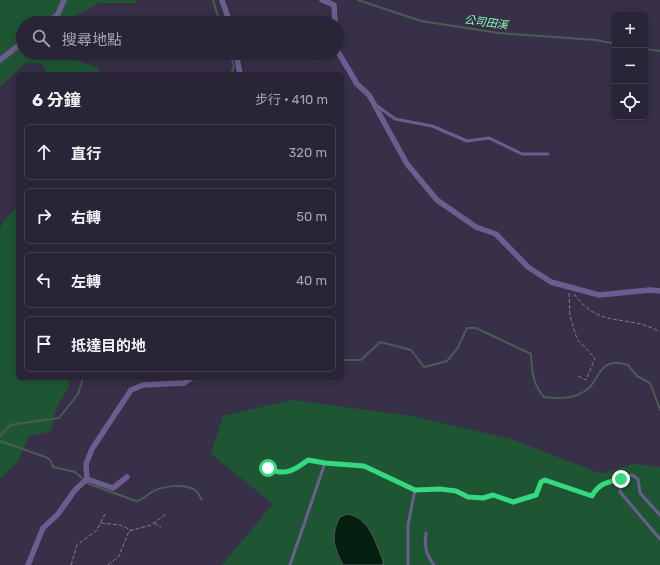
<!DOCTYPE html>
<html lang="zh-TW">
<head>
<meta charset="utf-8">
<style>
	body { margin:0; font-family:Rubik,"Noto Sans TC",sans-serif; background:#312c3e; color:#f1f3f6 }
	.controls { position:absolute; right:12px; top:12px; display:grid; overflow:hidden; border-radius:6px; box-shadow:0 2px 10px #0003 }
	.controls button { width:36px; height:36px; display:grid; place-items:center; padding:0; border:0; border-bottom:1px solid #454151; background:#292436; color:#f1f3f6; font:20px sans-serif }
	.stop { position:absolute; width:12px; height:12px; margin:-9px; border:3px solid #36d880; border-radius:50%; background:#fff }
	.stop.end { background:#36d880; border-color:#fff; box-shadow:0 1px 4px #0008 }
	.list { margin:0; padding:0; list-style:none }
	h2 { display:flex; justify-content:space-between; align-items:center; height:52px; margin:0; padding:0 16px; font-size:17px }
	h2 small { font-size:13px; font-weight:400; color:#a5a4ad }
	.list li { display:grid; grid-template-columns:26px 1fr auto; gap:12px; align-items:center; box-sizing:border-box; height:56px; margin:0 8px 8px; padding:0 8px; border:1px solid #454151; border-radius:6px }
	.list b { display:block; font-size:15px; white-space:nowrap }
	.list em { font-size:13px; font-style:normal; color:#a5a4ad }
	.icon { flex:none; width:22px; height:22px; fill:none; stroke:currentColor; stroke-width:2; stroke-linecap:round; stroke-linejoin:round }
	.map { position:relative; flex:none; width:660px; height:565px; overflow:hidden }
	.search { position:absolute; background:#292436; box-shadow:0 2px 10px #0003; left:16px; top:16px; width:328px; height:44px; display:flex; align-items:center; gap:10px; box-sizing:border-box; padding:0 14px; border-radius:22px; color:#a5a4ad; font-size:15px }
	.panel { position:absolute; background:#292436; box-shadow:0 2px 10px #0003; left:16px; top:72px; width:328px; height:308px; border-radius:6px }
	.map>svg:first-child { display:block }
	.green { fill:#1e5634 }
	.water { fill:#052010; stroke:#4a5c55 }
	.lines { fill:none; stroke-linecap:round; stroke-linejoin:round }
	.stream { stroke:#4a5c55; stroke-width:2 }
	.path { stroke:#837d92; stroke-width:1; stroke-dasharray:4 2; stroke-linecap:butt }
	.lane { stroke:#6c5d90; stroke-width:3 }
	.street { stroke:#6c5d90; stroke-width:5.5 }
	.route { stroke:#36d880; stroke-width:5 }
	.labels { text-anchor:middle; stroke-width:3.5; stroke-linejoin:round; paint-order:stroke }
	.water-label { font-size:11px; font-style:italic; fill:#8afdb4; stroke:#373048 }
</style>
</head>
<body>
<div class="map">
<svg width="660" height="565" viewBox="0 0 660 565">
	<rect width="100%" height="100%" fill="#373048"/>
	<g class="green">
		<polygon points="0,0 137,0 136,3 99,3 68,20 66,23 23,23 23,53 67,53 73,59 98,68 101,74 48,74 41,63 25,63 0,87"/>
		<polygon points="18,207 18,378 67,378 70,383 55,411 51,431 28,437 19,460 0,479 0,228 5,219"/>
		<polygon points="292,400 411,416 511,439 602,474 633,464 660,467 660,565 222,565 273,504 211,454 223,416"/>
	</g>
	<path class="water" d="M348,514c22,5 26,26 35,46v5h-40c-9,-17 -13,-30 -3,-48z"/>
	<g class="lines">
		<g class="stream">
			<polyline points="213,0 220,23"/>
			<polyline points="358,0 421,21 499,33 596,40 615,44"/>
			<polyline points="645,49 660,51"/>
			<polyline points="230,53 234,67 231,74"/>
			<path d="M342,360h19l19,-18 31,8 13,17 23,-6 10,-12 10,-21h9l55,26c1,17 1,29 13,43 16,2 32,2 45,-9 8,-8 11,-23 24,-25 4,-1 11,1 15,2l9,11 13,7 10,27"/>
			<polyline points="0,436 10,425 59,418 78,394 83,378"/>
			<path d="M0,441l48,17 3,3 2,6 22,5 14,12 47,17c6,0 10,-6 16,-9 10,-6 31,-9 43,-2 3,2 5,7 7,10"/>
		</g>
		<g class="path">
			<polyline points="569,293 570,316 577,339 595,358 586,380 576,375"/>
			<path d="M574,294c26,36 53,19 86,38"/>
			<polyline points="101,523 120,525 131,530"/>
			<polyline points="154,523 161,527"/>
			<polyline points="71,565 77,545 97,530 105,514"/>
			<polyline points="108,565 119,556 129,531 151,525 166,514"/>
		</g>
		<g class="lane">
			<polyline points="376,105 395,119 432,126 467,141 489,138 522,154 548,154"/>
			<path d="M267,463l1,5c16,9 27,2 40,-8l17,3 39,3 51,24 -7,35v40"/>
			<polyline points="621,479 620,492 660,539"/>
			<path d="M415,490l25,-1 16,2 12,6 15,1 10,-3 20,8 23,-8 5,-13 4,-1 47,15c8,-15 25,-16 40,-21l6,4 2,14 20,22"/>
			<path d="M426,533c-2,14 0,21 8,32"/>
			<polyline points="290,565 325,463"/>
		</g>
		<g class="street">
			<polyline points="222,0 230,23"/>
			<polyline points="322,0 334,5 335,23"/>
			<polyline points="47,23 58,14 64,0"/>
			<polyline points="337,50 357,84 369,95 407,164 437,200 476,227 496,234 528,267 551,282 599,295 650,290 660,291"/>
			<polyline points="236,53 240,74"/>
			<polyline points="0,60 23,42"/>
			<polyline points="87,479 113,488 127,477"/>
			<polyline points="28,565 43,528 58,514 75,490 87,479 86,464 92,449 131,390 143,385 184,383 191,378"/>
		</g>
	</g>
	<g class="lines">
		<path class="route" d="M268,468c16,9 27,2 40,-8l17,3 39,3 51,24 25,-1 16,2 12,6 15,1 10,-3 20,7 23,-7 5,-13 4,-2 47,16c7,-13 16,-14 29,-17"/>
	</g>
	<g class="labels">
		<g class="water-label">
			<text transform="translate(486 22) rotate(8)" y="4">公司田溪</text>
		</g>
	</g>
</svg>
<div class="controls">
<button>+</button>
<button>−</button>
<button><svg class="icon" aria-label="locate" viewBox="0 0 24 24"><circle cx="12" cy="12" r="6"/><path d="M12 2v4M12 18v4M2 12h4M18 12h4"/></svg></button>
</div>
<div class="stop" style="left:268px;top:468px"></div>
<div class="stop end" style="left:621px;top:479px"></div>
<div class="search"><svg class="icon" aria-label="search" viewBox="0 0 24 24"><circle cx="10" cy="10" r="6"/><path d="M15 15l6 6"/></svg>搜尋地點</div>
<section class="panel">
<h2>6 分鐘<small>步行 · 410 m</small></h2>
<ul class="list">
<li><svg class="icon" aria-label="ahead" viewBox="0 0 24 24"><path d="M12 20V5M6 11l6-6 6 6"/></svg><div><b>直行</b></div><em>320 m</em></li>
<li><svg class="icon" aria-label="right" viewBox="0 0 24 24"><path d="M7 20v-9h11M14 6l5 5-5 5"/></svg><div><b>右轉</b></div><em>50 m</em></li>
<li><svg class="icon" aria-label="left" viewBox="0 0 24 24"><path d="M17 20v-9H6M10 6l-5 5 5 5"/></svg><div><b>左轉</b></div><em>40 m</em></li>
<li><svg class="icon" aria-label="arrive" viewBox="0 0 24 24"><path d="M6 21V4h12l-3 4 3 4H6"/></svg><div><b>抵達目的地</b></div></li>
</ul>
</section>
</div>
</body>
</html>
